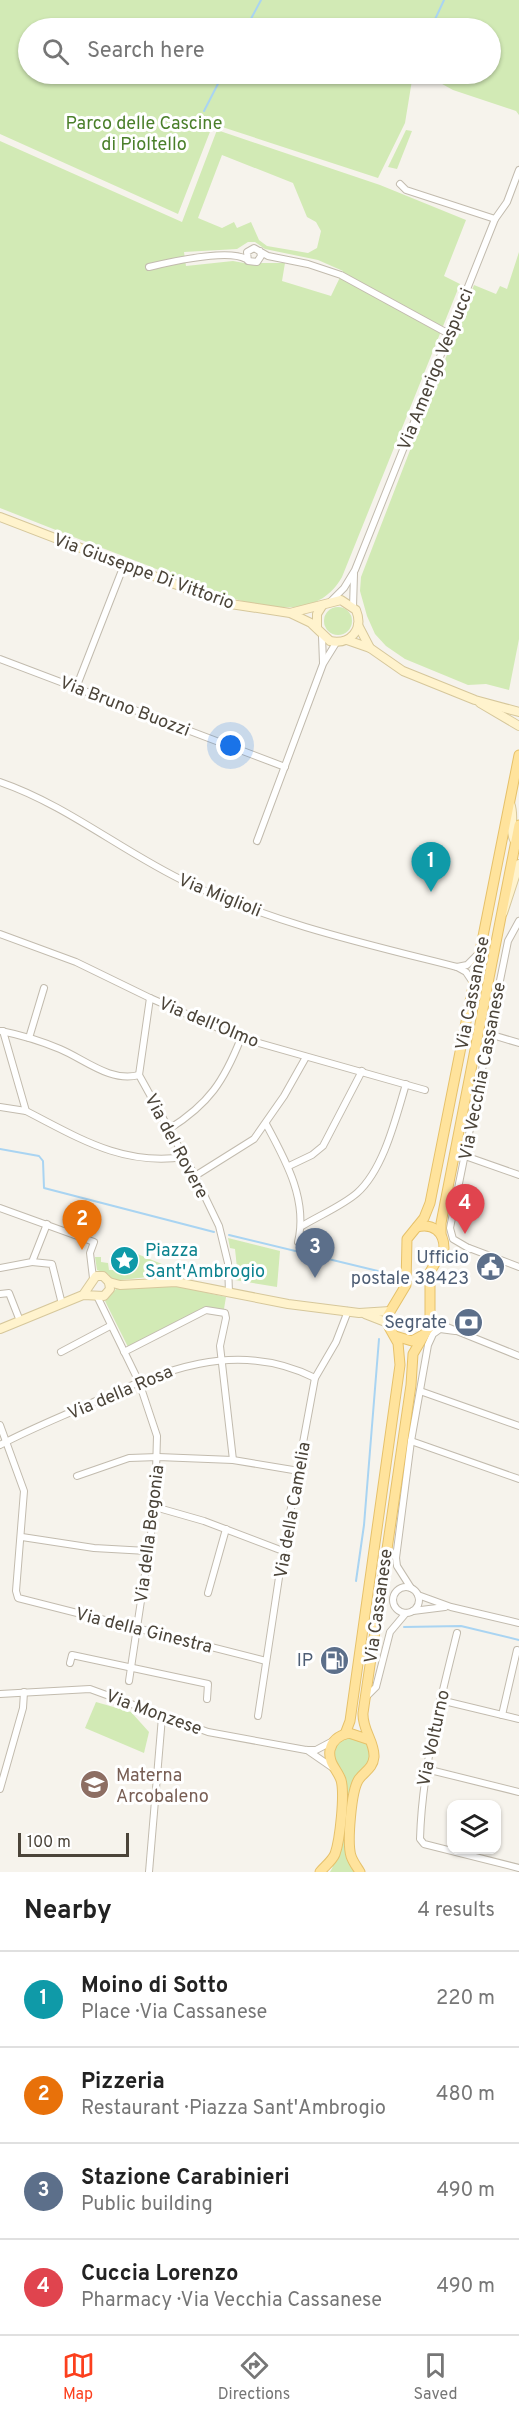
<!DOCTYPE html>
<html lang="en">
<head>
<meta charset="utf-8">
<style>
	body { margin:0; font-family:Overpass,sans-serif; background:#f6f6f6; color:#222 }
	.controls { position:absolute; right:18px; bottom:18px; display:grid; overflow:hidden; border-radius:12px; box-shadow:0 2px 4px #0004 }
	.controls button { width:54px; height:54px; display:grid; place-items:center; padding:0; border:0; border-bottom:2px solid #e0e0e0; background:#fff; color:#222; font:30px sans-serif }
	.scale { position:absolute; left:18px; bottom:15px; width:111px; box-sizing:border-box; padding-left:6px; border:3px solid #4b4439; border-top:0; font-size:16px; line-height:21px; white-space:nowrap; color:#4b4439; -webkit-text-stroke:4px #fff; paint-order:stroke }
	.you { position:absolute; left:231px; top:746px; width:21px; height:21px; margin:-15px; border:4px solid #fff; border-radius:50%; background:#1a73e8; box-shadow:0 0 0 9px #1a73e833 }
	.badge { display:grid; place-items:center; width:39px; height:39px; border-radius:50%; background:#fc3f1d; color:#fff; font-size:20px; font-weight:700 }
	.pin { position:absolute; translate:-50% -50px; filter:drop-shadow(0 2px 3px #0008) }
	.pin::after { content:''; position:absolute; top:32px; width:21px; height:18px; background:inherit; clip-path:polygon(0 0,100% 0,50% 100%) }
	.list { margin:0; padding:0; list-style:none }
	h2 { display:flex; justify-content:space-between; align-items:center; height:78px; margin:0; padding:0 24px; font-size:26px }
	h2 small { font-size:20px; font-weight:400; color:#767676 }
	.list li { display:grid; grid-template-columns:39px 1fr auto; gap:18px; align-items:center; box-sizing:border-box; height:96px; padding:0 24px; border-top:2px solid #e0e0e0 }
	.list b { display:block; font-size:22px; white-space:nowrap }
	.list p { margin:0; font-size:20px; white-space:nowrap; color:#767676 }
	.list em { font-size:20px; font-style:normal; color:#767676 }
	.icon { flex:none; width:33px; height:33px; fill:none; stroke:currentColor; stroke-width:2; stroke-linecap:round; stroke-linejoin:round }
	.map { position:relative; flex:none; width:519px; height:1872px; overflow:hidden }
	.search { position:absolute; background:#fff; box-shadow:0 2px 4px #0004; left:18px; right:18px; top:18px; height:66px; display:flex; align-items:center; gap:15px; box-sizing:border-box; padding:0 21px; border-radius:33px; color:#767676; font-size:22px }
	.sheet { height:462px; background:#fff }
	nav { display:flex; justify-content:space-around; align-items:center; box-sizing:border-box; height:84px; border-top:2px solid #e0e0e0; background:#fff; font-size:16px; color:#767676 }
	nav a { display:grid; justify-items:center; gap:3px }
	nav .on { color:#fc3f1d }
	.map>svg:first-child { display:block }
	.green { fill:#d2eab5; fill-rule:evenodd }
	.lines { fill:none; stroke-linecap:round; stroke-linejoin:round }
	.stream { stroke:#a9d4f2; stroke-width:2 }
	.street-casing { stroke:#c2bbae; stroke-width:8 }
	.secondary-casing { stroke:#d6c79b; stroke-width:10 }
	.primary-casing { stroke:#e6c16a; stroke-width:11 }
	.street { stroke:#fff; stroke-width:6 }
	.secondary { stroke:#fff3cd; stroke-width:8 }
	.primary { stroke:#ffe39c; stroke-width:9 }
	.labels { text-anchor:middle; stroke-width:6; stroke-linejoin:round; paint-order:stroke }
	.park-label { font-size:18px; fill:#4a7f2a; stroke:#fff }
	.street-label { font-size:18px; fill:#4b4439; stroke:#fff }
	.culture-label { font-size:18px; fill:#0d838f; stroke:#fff; text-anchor:start }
	.service-label { font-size:18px; fill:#4e5e75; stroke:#fff; text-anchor:end }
	.education-label { font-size:18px; fill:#785e54; stroke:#fff; text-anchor:start }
</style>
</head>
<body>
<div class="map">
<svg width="519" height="1872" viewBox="0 0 519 1872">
	<rect width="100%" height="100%" fill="#f6f3ec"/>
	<g class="green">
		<polygon points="0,0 519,0 519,115 516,111 453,90 424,74 490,74 490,28 28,28 28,74 413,74 405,123 378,178 213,124 178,214 0,134"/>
		<path d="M217,130l163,55 86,35 -22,56 16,8 -118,293c-11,19 -26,28 -48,30 -49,3 -100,-23 -145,-41 -49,-19 -99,-38 -149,-58v-367l182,81zM222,155l71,28 14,34 9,5 5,9 -4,17 -9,5 -41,-7 -8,-6 -8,-18 -14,6 -3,-6 -12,6 -24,-10zM248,242h7l10,7 53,11 25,11 -12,25 -49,-15 3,-18h-41l-11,-2 -47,5 -2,-14 53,-3z"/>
		<polygon points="406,130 412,131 397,169 388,167"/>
		<polygon points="519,252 519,639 509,690 486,684 468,685 405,659 386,646 375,634 367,616 360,591 361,577 474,285 496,294 500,286 507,289"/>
		<circle cx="338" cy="621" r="14"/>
		<polygon points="228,1238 280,1251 277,1287 235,1280 234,1270 237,1268 235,1249 230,1248"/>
		<polygon points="135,1253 184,1273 112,1281 108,1274 97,1270 95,1257 101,1257 101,1262 108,1263 109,1270 131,1270"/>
		<polygon points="172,1285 226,1297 224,1309 206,1308 128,1347 105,1301 116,1289"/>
		<polygon points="96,1702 131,1712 149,1732 144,1753 85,1728"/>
		<path d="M349,1737l16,5c15,21 -5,21 -9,37 -6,28 -16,67 -2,93h-24c9,-11 16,-72 13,-87 -2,-18 -21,-39 6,-48z"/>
	</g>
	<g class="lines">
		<g class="stream">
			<polyline points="246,28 261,0"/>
			<polyline points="431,28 444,0"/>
			<polyline points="204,111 223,74"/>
			<polyline points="0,1149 39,1156 43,1161 44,1188 214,1232"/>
			<polyline points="229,1235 382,1272 390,1281"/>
			<polyline points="356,1581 364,1525 379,1339"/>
			<polyline points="404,1627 461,1626 519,1640"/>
		</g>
		<defs>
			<g id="street">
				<polyline points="400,184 406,190 495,219"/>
				<polyline points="260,251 261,256 257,262 248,261 247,252 254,248 268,256 308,264 341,275 449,334"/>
				<path d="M149,267c21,-5 79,-18 97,-8"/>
				<polyline points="331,601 344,588 355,570 495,219 507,202 519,170"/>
				<polyline points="353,607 354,574"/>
				<polyline points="322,636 323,663"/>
				<polyline points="0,659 285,767"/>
				<polyline points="76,688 124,565"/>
				<path d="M0,782c67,23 124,71 188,101 85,40 178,61 269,84l9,5 8,12"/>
				<polyline points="257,841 323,664 336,643"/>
				<polyline points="0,934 76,962 150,998 241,1038 425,1090"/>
				<polyline points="457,967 467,965 478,954"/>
				<polyline points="150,998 139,1075 195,1176 219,1226 228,1263 229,1293"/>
				<path d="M1,1031c20,4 40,10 59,18 24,10 51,34 79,26"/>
				<path d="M3,1031l23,80c53,27 96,55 158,46"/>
				<polyline points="489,1034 519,1043"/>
				<polyline points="29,1038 44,988"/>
				<polyline points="0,1107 26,1111"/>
				<path d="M266,1124c20,37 42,76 32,118"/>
				<path d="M169,1129c40,-25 55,-48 72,-91"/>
				<polyline points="465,1156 519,1175"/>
				<polyline points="289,1166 312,1155 323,1146 362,1071"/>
				<polyline points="195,1176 254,1139 284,1096 306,1057"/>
				<polyline points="0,1208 94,1242 90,1253 93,1278"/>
				<path d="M302,1226c18,-11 40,-20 55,-33 27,-24 39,-76 49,-109"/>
				<polyline points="469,1248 519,1267"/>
				<polyline points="470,1249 453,1239 450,1228 508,941 519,921"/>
				<polyline points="32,1262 52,1264 62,1304"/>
				<polyline points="0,1268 32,1262 47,1224"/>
				<polyline points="0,1294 9,1293 20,1321"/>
				<polyline points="97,1296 139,1382 157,1436 155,1507 129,1681"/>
				<polyline points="429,1328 440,1325 447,1327 519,1356"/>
				<polyline points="61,1352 110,1326"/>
				<polyline points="124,1352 206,1310 225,1313 226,1318 220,1346 233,1460"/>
				<polyline points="420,1391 519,1426"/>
				<polyline points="0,1425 24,1491 16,1591 18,1598 266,1661"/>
				<polyline points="411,1441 519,1479"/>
				<path d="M0,1445c28,-15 58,-27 87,-40 75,-34 148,-67 228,-27"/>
				<polyline points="77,1476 129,1458 158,1457 233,1460 299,1471"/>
				<polyline points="155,1507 204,1521 283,1551"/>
				<polyline points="22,1537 94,1548 147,1551"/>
				<circle cx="406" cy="1600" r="13"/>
				<polyline points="411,1588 397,1566 396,1558 411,1441 428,1345 433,1334 440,1329 455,1331"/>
				<polyline points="208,1593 226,1529"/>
				<polyline points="418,1595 451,1607 519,1623"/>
				<polyline points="413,1611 445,1607"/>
				<path d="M457,1633c-17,68 -35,136 -37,206l4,5 95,24"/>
				<polyline points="70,1663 72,1655 208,1684 207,1699"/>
				<polyline points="0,1694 90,1689 208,1732 306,1750 316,1750 333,1741"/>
				<polyline points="365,1698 376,1687 390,1632 406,1613"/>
				<polyline points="440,1700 519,1719"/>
				<polyline points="502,1715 517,1650"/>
				<polyline points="258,1716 283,1551 315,1378 336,1342 348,1311"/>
				<polyline points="307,1750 333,1768"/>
				<polyline points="426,1769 519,1792"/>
				<polyline points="0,1789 23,1708 24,1692"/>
				<polyline points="149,1872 162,1717"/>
			</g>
			<g id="secondary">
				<path d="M0,517l224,86 66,10 21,10 19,18c20,4 34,-11 26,-31l-15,-10 -51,13"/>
				<polyline points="358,625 370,648"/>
				<polyline points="317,628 317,614 322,606"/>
				<polyline points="347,640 370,648 403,671 475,700 519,712"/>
				<polyline points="480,703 519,726"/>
				<path d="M510,803c6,15 -3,28 7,42"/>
				<polyline points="503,913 519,864"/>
				<polyline points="109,1282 120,1285 176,1282 288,1304 359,1313 390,1311"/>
				<polyline points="365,1314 388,1323"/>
				<polyline points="0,1329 83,1295 104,1296 110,1289 109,1282 103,1276 96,1276 83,1295"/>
			</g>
			<g id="primary">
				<polyline points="441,1234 441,1223 519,825"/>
				<polyline points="395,1336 412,1341 423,1335"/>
				<polyline points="345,1734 350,1721 400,1365 398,1343 389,1327 388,1315 406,1285 407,1239 424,1218 430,1203 519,755"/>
				<path d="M320,1872c5,-6 12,-11 15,-18 5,-14 10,-60 6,-74 -4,-11 -13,-17 -11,-30 2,-10 10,-15 19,-17l18,6"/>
				<path d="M360,1872c-3,-5 -7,-10 -9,-16 -4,-13 0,-66 8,-77 6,-8 14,-11 15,-22 1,-15 -12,-27 -11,-44l48,-328 2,-31 17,-29v-53l14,-24c0,-16 -11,-25 -27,-21"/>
			</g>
		</defs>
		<use href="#street" class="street-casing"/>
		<use href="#secondary" class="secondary-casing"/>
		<use href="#primary" class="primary-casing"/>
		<use href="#street" class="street"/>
		<use href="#secondary" class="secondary"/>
		<use href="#primary" class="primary"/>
	</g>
	<defs>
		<symbol id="sight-disc" viewBox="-11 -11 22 22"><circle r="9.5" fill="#0f9aa8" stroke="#fff"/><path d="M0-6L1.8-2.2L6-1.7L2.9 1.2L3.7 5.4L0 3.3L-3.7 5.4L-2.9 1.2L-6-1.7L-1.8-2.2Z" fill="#fff"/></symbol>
		<symbol id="civic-disc" viewBox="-11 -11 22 22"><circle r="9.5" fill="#5c6f8a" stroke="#fff"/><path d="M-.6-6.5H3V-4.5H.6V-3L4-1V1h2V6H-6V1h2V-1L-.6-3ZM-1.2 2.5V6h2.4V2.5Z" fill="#fff"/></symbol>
		<symbol id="bank-disc" viewBox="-11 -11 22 22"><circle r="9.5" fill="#5c6f8a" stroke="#fff"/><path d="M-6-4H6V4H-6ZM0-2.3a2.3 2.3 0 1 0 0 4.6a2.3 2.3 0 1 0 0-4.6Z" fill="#fff"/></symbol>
		<symbol id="fuel-disc" viewBox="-11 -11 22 22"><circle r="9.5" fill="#5c6f8a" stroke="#fff"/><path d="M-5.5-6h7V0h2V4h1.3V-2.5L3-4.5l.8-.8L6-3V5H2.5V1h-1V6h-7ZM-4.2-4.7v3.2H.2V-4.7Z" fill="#fff"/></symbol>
		<symbol id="school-disc" viewBox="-11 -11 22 22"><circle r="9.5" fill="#8d6e63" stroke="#fff"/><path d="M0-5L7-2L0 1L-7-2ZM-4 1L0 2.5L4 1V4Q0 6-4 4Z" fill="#fff"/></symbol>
	</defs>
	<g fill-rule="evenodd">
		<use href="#sight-disc" x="108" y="1244" width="33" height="33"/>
		<use href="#civic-disc" x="474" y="1250" width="33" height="33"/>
		<use href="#bank-disc" x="452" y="1306" width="33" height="33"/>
		<use href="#fuel-disc" x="318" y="1644" width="33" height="33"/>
		<use href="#school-disc" x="78" y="1768" width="33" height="33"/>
	</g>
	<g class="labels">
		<g class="park-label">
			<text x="144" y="129">Parco delle Cascine<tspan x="144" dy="21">di Pioltello</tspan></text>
		</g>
		<g class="street-label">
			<text transform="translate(435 369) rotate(-68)" y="6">Via Amerigo Vespucci</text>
			<text transform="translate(144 571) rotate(20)" y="6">Via Giuseppe Di Vittorio</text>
			<text transform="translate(125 706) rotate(21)" y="6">Via Bruno Buozzi</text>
			<text transform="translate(220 895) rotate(22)" y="6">Via Miglioli</text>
			<text transform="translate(472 993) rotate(-79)" y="6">Via Cassanese</text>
			<text transform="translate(209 1022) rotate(22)" y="6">Via dell'Olmo</text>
			<text transform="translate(482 1071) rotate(-79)" y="6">Via Vecchia Cassanese</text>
			<text transform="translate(177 1146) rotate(62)" y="6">Via del Rovere</text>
			<text transform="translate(120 1392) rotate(-23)" y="6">Via della Rosa</text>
			<text transform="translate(292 1510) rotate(-80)" y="6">Via della Camelia</text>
			<text transform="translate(149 1534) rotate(-83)" y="6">Via della Begonia</text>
			<text transform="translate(378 1606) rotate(-82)" y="6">Via Cassanese</text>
			<text transform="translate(144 1630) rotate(14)" y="6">Via della Ginestra</text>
			<text transform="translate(154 1712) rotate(20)" y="6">Via Monzese</text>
			<text transform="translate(433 1738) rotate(-78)" y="6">Via Volturno</text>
		</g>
		<g class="culture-label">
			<text x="145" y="1256">Piazza<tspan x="145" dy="21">Sant'Ambrogio</tspan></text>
		</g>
		<g class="service-label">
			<text x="469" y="1263">Ufficio<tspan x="469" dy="21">postale 38423</tspan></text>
			<text x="447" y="1328">Segrate</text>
			<text x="313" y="1666">IP</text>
		</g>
		<g class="education-label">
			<text x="116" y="1781">Materna<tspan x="116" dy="21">Arcobaleno</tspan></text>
		</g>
	</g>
</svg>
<div class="controls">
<button><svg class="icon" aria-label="layers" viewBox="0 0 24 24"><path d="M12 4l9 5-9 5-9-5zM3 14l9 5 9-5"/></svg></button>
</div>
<div class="scale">100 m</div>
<div class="you"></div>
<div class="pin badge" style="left:431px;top:892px;background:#0f9aa8">1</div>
<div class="pin badge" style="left:82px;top:1250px;background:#e8710a">2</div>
<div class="pin badge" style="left:315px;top:1278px;background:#5c6f8a">3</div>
<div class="pin badge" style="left:465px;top:1234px;background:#e0444e">4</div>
<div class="search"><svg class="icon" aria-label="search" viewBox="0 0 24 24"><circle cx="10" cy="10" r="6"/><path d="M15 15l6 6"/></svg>Search here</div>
</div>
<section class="sheet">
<h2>Nearby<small>4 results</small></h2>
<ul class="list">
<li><span class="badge" style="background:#0f9aa8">1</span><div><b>Moino di Sotto</b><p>Place · Via Cassanese</p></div><em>220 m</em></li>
<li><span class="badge" style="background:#e8710a">2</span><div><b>Pizzeria</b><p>Restaurant · Piazza Sant'Ambrogio</p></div><em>480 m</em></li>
<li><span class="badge" style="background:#5c6f8a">3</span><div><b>Stazione Carabinieri</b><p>Public building</p></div><em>490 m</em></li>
<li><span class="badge" style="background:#e0444e">4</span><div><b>Cuccia Lorenzo</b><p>Pharmacy · Via Vecchia Cassanese</p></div><em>490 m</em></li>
</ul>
</section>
<nav>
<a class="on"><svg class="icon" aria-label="map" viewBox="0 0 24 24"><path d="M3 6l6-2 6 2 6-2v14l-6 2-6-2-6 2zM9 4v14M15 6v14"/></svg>Map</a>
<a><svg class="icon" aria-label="directions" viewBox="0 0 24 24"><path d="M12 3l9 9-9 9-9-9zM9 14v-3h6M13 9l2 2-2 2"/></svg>Directions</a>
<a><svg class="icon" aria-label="saved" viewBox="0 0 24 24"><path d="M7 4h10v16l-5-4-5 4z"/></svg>Saved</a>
</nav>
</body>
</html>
